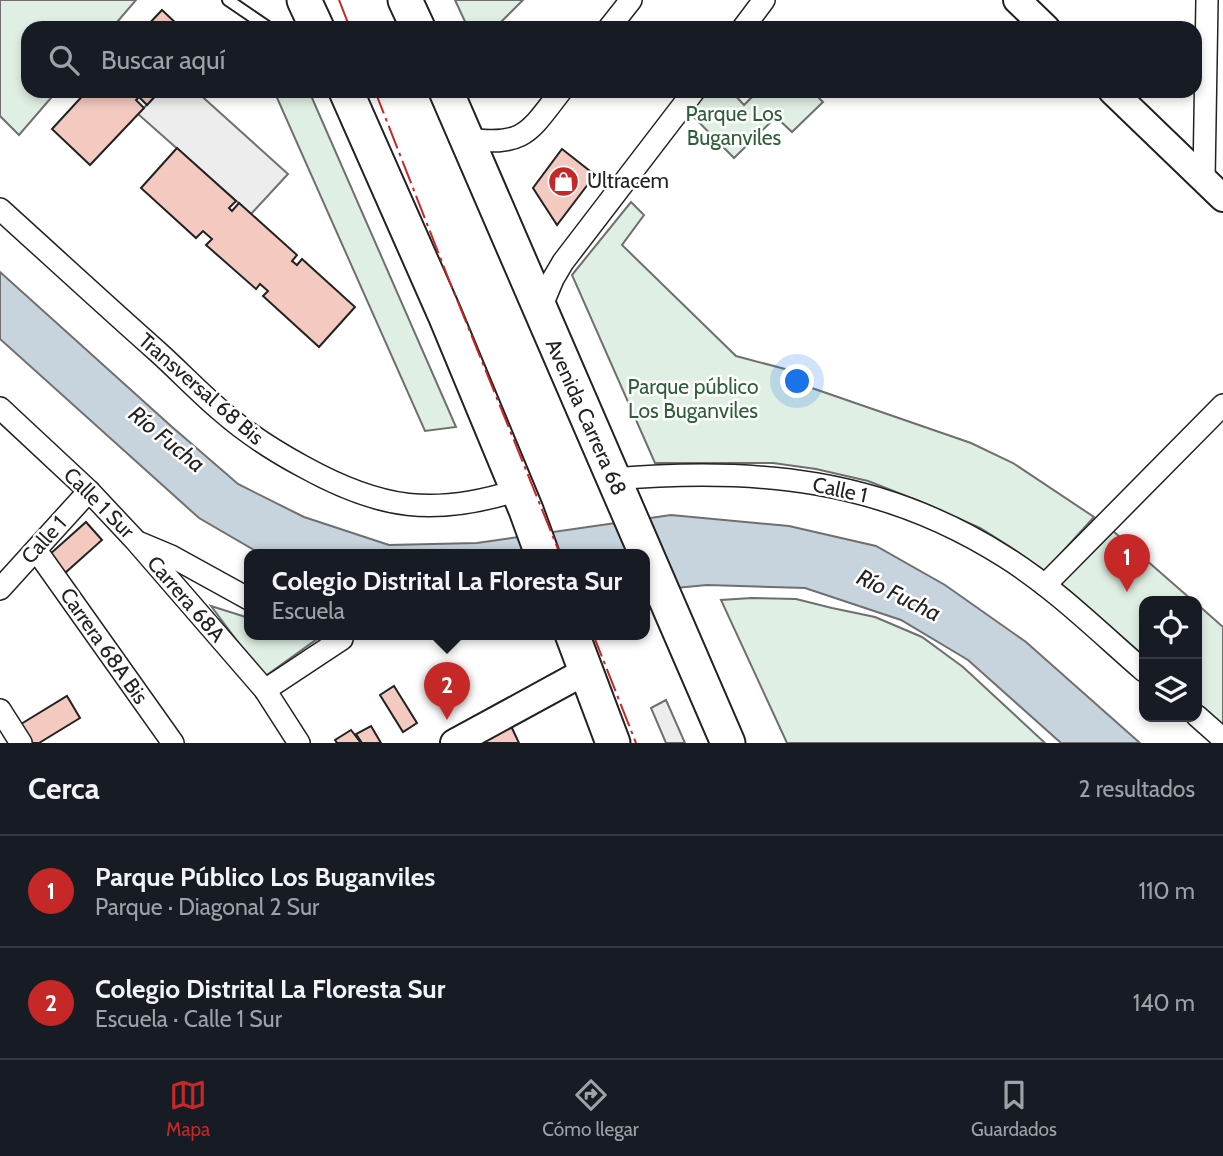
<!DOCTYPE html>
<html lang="es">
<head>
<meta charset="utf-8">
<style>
	body { margin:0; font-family:Cabin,sans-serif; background:#20242c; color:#f1f3f6 }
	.controls { position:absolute; right:21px; bottom:21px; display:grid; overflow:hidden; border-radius:14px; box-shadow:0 4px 10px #0003 }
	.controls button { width:63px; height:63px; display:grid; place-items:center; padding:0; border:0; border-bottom:2px solid #363941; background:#171b24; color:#f1f3f6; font:35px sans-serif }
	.you { position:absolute; left:798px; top:382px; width:24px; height:24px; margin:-18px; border:5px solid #fff; border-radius:50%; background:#1a73e8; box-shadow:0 0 0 10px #1a73e833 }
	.badge { display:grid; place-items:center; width:46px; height:46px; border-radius:50%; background:#c62828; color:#fff; font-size:23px; font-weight:700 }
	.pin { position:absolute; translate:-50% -58px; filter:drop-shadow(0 2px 4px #0008) }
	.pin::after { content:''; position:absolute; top:37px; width:24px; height:21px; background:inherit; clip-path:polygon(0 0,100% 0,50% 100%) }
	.popup { position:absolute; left:244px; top:549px; width:406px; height:91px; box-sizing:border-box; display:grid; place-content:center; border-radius:14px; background:#171b24; filter:drop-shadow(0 2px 5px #0005); font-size:23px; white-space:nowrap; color:#9ea1a6 }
	.popup b { font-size:26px; color:#f1f3f6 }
	.popup::after { content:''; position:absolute; left:50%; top:100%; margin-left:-14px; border:14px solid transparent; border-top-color:#171b24 }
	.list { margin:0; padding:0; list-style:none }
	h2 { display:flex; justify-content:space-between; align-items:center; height:91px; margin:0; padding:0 28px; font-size:30px }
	h2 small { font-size:23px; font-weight:400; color:#9ea1a6 }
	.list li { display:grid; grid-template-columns:46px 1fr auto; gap:21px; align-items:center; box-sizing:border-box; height:112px; padding:0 28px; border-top:2px solid #363941 }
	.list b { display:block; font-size:26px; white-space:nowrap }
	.list p { margin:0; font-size:23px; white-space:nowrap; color:#9ea1a6 }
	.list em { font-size:23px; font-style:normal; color:#9ea1a6 }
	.icon { flex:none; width:38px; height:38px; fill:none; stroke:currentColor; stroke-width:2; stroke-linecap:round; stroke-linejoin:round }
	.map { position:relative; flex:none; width:1223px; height:743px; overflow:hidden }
	.search { position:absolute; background:#171b24; box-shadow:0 4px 10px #0003; left:21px; right:21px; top:21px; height:77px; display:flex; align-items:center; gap:18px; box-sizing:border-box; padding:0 24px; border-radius:21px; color:#9ea1a6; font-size:26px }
	.sheet { height:315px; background:#171b24 }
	nav { display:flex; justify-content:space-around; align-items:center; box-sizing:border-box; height:98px; border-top:2px solid #363941; background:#171b24; font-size:19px; color:#9ea1a6 }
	nav a { display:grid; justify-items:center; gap:4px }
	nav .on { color:#c62828 }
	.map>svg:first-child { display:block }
	.green { fill:#e0efe3; stroke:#6f6f6f; stroke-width:2 }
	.parking { fill:#ededed; stroke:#6f6f6f; stroke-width:2 }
	.water { fill:#c7d3dd; stroke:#6f6f6f; stroke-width:2 }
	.building { fill:#f3c9c0; stroke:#222; stroke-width:2 }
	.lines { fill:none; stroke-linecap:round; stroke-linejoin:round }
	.service-casing { stroke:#222; stroke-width:14 }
	.minor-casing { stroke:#222; stroke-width:24 }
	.tertiary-casing { stroke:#222; stroke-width:30 }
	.primary-casing { stroke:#222; stroke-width:37 }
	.service { stroke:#fff; stroke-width:10 }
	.minor { stroke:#fff; stroke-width:21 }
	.tertiary { stroke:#fff; stroke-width:26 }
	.primary { stroke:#fff; stroke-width:33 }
	.power { stroke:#c62828; stroke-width:2; stroke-dasharray:24 5 3.5 5; stroke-linecap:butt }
	.labels { text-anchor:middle; stroke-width:5; stroke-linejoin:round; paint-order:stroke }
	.park-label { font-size:21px; fill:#2f5e38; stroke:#fff }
	.poi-label { font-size:21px; fill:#222; stroke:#fff; text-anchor:start }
	.street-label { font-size:21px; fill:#222; stroke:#fff }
	.water-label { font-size:23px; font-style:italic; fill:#222; stroke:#fff }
</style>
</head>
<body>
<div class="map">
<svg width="1223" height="743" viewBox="0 0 1223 743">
	<rect width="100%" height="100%" fill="#fff"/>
	<g class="green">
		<polygon points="0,0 136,0 112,28 28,28 28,91 57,91 19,135 0,116"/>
		<polygon points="455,0 523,0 495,28 468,28"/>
		<polygon points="274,91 309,91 456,427 425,431"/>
		<polygon points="689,91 731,91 744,105 758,91 812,91 823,102 792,132 776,117 734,158 680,103"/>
		<polygon points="631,202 644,215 622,245 736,356 785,369 809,387 971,443 1013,463 1094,517 1045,571 1009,546 980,528 919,501 868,481 816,469 773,463 655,463 572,275"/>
		<polygon points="1113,531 1193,601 1144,601 1144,656 1060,583"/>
		<polygon points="752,598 796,599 832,608 875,617 922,637 963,667 1045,743 787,743 721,600"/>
		<polygon points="1197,604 1223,627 1223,725 1197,702"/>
		<polygon points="211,606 249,618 249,634 302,634 317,639 264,677"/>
	</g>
	<g class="parking">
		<polygon points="160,91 196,91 288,174 251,214 138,114"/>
		<polygon points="666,700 685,743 666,743 651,708"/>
	</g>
	<polygon class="water" points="0,272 171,426 238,484 304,517 389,545 477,543 671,515 789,526 876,546 945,585 1026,642 1140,743 1061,743 968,660 901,620 805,588 707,585 645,591 645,554 261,554 199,518 0,339"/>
	<g class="building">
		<polygon points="162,10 181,28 145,28"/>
		<polygon points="87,91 160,91 147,105 139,97 136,100 144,108 90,165 52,129"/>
		<polygon points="177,148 236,201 229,208 232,211 239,203 297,255 292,261 297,265 302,259 355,307 319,347 263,296 268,291 260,284 256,289 206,245 212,239 203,231 196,238 141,188"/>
		<polygon points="562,149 595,175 557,225 533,188"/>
		<polygon points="86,522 102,540 65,573 49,555"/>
		<polygon points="394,686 417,723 403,732 380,695"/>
		<polygon points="67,696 80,718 39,743 32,743 21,724"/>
		<polygon points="371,726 381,743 362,743 356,734"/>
		<polygon points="511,726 519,743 477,743"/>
		<polygon points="351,730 361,743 337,743 335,740"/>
	</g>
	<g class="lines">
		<defs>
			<polyline id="service" points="228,0 269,28"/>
			<g id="minor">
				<polyline points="609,28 631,0"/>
				<polyline points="743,28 764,0"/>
				<path d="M466,139c58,7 62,-5 95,-48"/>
				<polyline points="1204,179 1207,0"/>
				<path d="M0,209c53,48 105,96 158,143 21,19 41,40 62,58 26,23 54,41 84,57 76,42 130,50 214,23"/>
				<polyline points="540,310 553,279 563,262 694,91"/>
				<polyline points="0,408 89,491 135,540 265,690 299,743"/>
				<path d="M613,479c143,-12 268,-1 392,78 51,32 94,75 139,114"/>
				<polyline points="140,543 171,556 249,599"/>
				<polyline points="36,550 173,743"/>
				<polyline points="1045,585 1223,405"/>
				<polyline points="0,589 89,491"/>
				<polyline points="265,690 342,639"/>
				<polyline points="0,710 21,743"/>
				<polyline points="1197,716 1223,739"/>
			</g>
			<g id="tertiary">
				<polyline points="1017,0 1046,28"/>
				<polyline points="1112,91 1223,198"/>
				<polyline points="454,743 586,671"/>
			</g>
			<g id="primary">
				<polyline points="304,0 317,28"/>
				<polyline points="405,0 418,28"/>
				<polyline points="346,91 445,315 526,510 542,554"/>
				<polyline points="446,91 728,743"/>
				<polyline points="572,634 613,743"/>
			</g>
		</defs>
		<use href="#service" class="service-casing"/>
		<use href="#minor" class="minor-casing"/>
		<use href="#tertiary" class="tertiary-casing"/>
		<use href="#primary" class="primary-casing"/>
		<use href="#service" class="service"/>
		<use href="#minor" class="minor"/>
		<use href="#tertiary" class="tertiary"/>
		<use href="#primary" class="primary"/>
		<g class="power">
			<polyline points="339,0 350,28"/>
			<polyline points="375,91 449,280 560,554"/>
			<polyline points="593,634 636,743"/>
		</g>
	</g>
	<defs>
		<symbol id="shop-disc" viewBox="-11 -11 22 22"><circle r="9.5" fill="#c62828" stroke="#fff"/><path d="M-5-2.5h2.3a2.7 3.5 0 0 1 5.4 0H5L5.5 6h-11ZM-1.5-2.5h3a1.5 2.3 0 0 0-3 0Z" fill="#fff"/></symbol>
	</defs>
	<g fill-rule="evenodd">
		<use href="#shop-disc" x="546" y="164" width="35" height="35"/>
	</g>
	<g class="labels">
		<g class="park-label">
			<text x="734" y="121">Parque Los<tspan x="734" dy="24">Buganviles</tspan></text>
			<text x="693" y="394">Parque público<tspan x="693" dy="24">Los Buganviles</tspan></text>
		</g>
		<g class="poi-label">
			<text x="587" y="188">Ultracem</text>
		</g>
		<g class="street-label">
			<text transform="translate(201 389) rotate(41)" y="7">Transversal 68 Bis</text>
			<text transform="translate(586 417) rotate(66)" y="7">Avenida Carrera 68</text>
			<text transform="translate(840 490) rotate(12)" y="7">Calle 1</text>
			<text transform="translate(99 503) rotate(45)" y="7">Calle 1 Sur</text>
			<text transform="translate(44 540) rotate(-48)" y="7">Calle 1</text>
			<text transform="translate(186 599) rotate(49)" y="7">Carrera 68A</text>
			<text transform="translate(104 646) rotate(55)" y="7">Carrera 68A Bis</text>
		</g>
		<g class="water-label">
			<text transform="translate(167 439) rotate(39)" y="8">Río Fucha</text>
			<text transform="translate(899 595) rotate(26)" y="8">Río Fucha</text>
		</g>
	</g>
</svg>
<div class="controls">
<button><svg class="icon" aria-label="locate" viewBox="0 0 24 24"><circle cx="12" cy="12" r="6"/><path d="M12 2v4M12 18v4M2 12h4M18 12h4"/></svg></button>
<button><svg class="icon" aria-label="layers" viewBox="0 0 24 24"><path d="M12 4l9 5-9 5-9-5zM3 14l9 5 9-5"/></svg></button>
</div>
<div class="you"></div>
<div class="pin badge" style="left:1127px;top:592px">1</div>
<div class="pin badge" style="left:447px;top:720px">2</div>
<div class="popup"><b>Colegio Distrital La Floresta Sur</b>Escuela</div>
<div class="search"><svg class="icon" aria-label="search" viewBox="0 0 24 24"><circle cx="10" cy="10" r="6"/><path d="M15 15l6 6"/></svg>Buscar aquí</div>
</div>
<section class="sheet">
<h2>Cerca<small>2 resultados</small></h2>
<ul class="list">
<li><span class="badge">1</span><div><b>Parque Público Los Buganviles</b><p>Parque · Diagonal 2 Sur</p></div><em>110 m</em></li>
<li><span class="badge">2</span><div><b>Colegio Distrital La Floresta Sur</b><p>Escuela · Calle 1 Sur</p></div><em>140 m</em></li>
</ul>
</section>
<nav>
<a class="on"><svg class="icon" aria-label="map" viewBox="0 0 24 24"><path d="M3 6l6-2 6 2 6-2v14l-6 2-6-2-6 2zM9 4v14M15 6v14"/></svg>Mapa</a>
<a><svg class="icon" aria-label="directions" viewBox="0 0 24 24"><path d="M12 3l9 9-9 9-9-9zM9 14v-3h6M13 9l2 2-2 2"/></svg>Cómo llegar</a>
<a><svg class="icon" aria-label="saved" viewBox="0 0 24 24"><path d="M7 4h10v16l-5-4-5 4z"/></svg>Guardados</a>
</nav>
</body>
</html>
